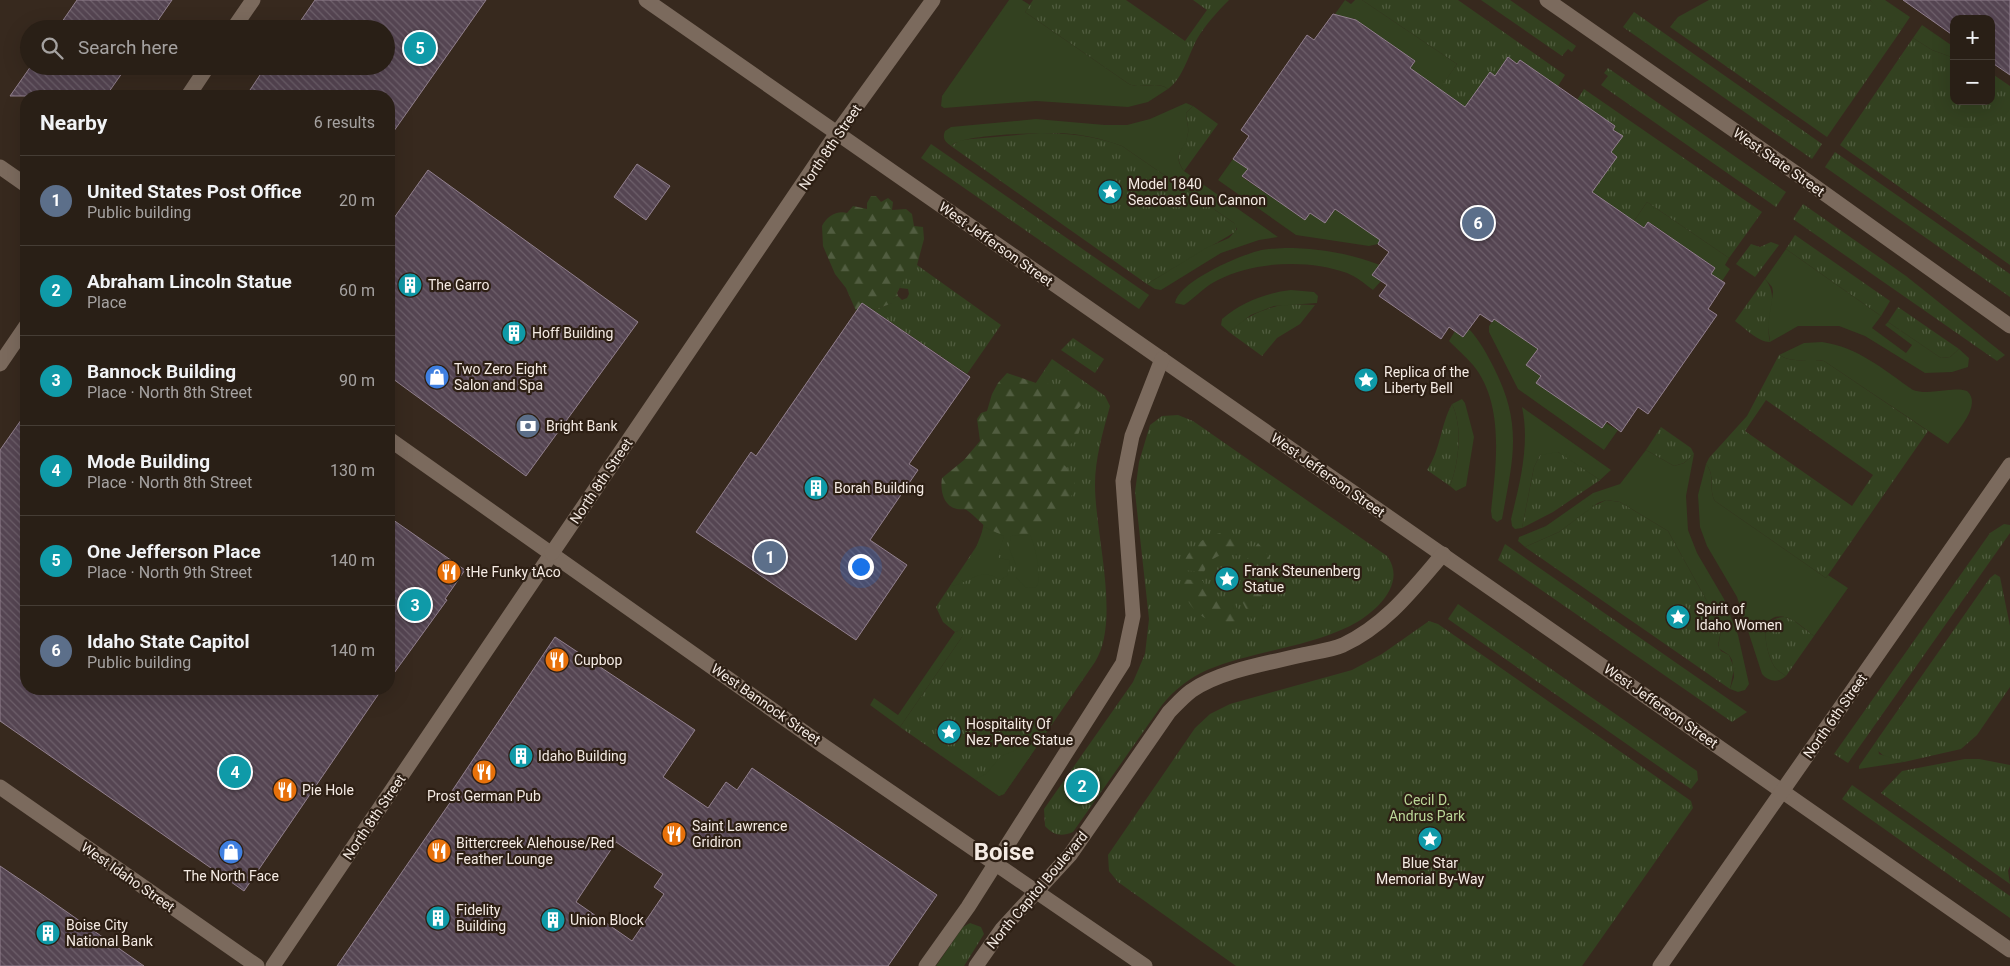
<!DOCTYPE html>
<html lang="en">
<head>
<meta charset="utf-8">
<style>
	body { margin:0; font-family:Roboto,sans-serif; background:#31271f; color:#f1f3f6 }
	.controls { position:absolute; right:15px; top:15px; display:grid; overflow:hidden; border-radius:10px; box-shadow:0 5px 20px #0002 }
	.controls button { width:45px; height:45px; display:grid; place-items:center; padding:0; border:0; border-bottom:1px solid #453d35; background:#291f16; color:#f1f3f6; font:25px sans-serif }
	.you { position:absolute; left:860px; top:566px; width:18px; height:18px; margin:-12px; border:4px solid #fff; border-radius:50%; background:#1a73e8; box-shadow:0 0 0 8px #1a73e833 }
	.badge { display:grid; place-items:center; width:32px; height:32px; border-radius:50%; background:#ddb133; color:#fff; font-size:16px; font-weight:700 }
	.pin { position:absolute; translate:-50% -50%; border:2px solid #fff; box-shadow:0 1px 5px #0006 }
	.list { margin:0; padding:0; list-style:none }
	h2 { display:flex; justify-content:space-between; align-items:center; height:65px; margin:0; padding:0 20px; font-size:21px }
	h2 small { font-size:16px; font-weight:400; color:#a5a2a1 }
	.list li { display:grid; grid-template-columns:32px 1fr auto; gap:15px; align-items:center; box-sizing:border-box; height:90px; padding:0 20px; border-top:1px solid #453d35 }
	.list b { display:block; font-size:19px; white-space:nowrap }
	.list p { margin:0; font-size:16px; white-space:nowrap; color:#a5a2a1 }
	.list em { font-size:16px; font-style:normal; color:#a5a2a1 }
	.icon { flex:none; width:28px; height:28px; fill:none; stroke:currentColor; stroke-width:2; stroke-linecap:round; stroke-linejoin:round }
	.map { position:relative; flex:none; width:2010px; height:966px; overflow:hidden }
	.search { position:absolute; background:#291f16; box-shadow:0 5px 20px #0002; left:20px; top:20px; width:375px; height:55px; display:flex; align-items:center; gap:12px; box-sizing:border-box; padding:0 18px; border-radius:28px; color:#a5a2a1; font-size:19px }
	.panel { position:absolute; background:#291f16; box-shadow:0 5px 20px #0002; left:20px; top:90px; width:375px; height:605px; border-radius:20px }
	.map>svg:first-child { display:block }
	.grass { fill:url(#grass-tufts); fill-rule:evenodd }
	.forest { fill:url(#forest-firs) }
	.garden { fill:#334120 }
	.building { fill:url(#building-back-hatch); stroke:#92808e; fill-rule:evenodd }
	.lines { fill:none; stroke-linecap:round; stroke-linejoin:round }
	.pedestrian { stroke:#7b6a5d; stroke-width:15 }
	.tertiary { stroke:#7b6a5d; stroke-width:15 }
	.secondary { stroke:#7b6a5d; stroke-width:15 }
	.labels { text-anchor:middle; stroke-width:4.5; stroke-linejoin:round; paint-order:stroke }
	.street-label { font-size:14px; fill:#f5ebe4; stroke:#2d1f14 }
	.poi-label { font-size:14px; fill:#f5ebe4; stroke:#2d1f14; text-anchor:start }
	.park-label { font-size:14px; fill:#bbd798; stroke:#2d1f14 }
	.town-label { font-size:24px; font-weight:bold; fill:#f5ebe4; stroke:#2d1f14 }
</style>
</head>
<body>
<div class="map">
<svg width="2010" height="966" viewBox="0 0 2010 966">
	<defs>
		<pattern id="grass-tufts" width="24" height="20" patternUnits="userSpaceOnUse" patternTransform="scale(1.25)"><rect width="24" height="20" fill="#334120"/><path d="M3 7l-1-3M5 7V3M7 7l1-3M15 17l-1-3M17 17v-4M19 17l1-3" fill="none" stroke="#515d40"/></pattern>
		<pattern id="forest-firs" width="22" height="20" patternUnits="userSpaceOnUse" patternTransform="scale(1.25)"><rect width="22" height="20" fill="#334120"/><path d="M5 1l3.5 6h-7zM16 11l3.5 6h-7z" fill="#515d40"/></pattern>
		<pattern id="building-back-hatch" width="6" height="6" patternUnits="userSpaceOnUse" patternTransform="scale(1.25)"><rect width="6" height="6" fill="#554552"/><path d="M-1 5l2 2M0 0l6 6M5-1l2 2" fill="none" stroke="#6e606b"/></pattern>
	</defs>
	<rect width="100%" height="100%" fill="#37291e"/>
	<g class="grass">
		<path d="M1033,0h93l59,41 22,-31 -14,-10h36c-12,12 -23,24 -32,39 -9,17 -14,39 -29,50 -12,-9 -26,1 -39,-5l-104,-72z"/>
		<polygon points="1362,0 1458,0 1565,75 1558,86 1520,60 1517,64 1508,57 1495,76 1490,73 1463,110 1415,94 1426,79 1440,88 1457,64"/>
		<polygon points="1481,0 1510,0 1576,46 1572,52 1568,49 1562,56"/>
		<polygon points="1709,0 1870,0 1902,29 1827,137 1670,27 1678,17"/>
		<polygon points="1634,12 1822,144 1812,159 1623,27"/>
		<polygon points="1913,38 1932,50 1954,58 1954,101 1991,101 1991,73 2010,86 2010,265 1840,145"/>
		<polygon points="1608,68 1786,192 1776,207 1601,85 1608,76 1604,73"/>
		<polygon points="1584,89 1762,212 1729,258 1647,202 1634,221 1587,199 1617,157 1611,152 1622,136 1613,130 1615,126 1577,100"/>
		<path d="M1193,106l25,18 -34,47c-13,-19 1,-21 4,-38 1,-6 -2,-14 -2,-20z"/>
		<path d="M1040,133c28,0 56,3 82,13l112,77 3,3 -2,6 -88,52 -196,-138 9,-6z"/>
		<polygon points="931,144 1149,295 1139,309 921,158"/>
		<polygon points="1835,152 2010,274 2010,297 1825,167"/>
		<polygon points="1803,204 1906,276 2005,355 1997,361 1793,219"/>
		<polygon points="1795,235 1890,301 1881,316 1786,249"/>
		<polygon points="1771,242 1779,245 1755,277 1736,264 1751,244 1760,247"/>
		<polygon points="913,265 917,265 1001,325 967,374 873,310 892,303 893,299 898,296 902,300 907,298 909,294 908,289 900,288 904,270"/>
		<path d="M1765,279c16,18 -1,41 5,63 -12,0 -25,-14 -35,-21z"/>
		<path d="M1287,304l28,1 -15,19 -23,14 -15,18 -33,-24c17,-16 35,-24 58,-28z"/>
		<polygon points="1898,307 1959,349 1950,357 1941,358 1888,322"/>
		<polygon points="1073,338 1104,359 1095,373 1061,350"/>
		<path d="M1779,355c15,9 29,3 45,6l104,70 -102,147 -111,-77c-7,-12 1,-25 -9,-37l3,-6 38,-42zM1766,400l107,75 -21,31 -107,-75z"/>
		<path d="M1052,359l53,37 5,10c-7,26 -15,52 -15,79 0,49 26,136 0,177l-91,132 -5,2 -99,-69 62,-90 -1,-6 -6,1 -12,-10 -7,-15 44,-66 24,-111z"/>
		<path d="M1452,404c11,23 7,59 -2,82l-23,-16c14,-21 13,-44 25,-66z"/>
		<path d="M1178,415l15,6 194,135c21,28 -13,58 -37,70 -45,22 -97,25 -143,44 -18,8 -33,20 -45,35l-89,127c-12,5 -20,3 -28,-6l-1,-17 89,-127 12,-28 4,-35 -14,-127 4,-30 11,-37 12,-9z"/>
		<polygon points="1661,427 1691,448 1694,454 1684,463 1674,466 1646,450"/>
		<polygon points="1546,452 1558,452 1564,455 1600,480 1553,512 1522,528 1534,467 1540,455"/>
		<polygon points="1606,500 1620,502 1668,531 1718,621 1721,630 1718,646 1721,651 1729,655 1734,668 1730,689 1525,547 1559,532 1592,507"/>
		<polygon points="2004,524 2010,525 2010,533 1848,763 1834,754 1990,533"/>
		<polygon points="1505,544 1747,712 1732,722 1498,560"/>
		<polygon points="1995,574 2000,577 2010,626 2010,687 1977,735 1961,749 1904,762 1885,757 1877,750 1877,740 1990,578"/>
		<polygon points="1458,604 1697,771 1698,780 1691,789 1448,619"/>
		<path d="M1785,617l8,3 21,16 -28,40c-4,-3 -10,-6 -12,-10 -9,-17 -17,-49 11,-49z"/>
		<polygon points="1429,621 1438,624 1691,801 1693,808 1582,966 1236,966 1118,882 1109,871 1108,855 1195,728 1210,714 1230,704 1352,670 1382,654"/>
		<polygon points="1965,759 1979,759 2010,765 2010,866 2008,871 2010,884 1881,793 1902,771"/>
		<polygon points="1852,785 2010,896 2010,918 1842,799"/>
		<polygon points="970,923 981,927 984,934 964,966 936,966 963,927"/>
	</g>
	<g class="forest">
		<path d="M871,196h5l5,6 7,-4 5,4 -1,8 14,-1 6,5 2,12 9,1 1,12 -7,26 -13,5v10l-7,13 1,3 -5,3v4l-20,7 -11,-7 -6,8 -10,-23 -11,-14 -12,-28 -1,-20c4,-9 15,-16 25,-13l6,-7 14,3v-6z"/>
		<path d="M1007,373l29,10 39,3 7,8 1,9 -7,8v6l5,5c-1,12 -5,20 -16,26l-1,17c22,19 6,35 -9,51 -6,6 -11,13 -19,17 -9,5 -25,5 -34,2 -16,-4 -22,-15 -34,-24 -4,-3 -6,-1 -11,-2 -14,-3 -17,-19 -15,-31l22,-18 16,-19 -3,-22 4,-6 6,-2 5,-17 6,-11z"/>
		<path d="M1225,532l26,6 -13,18c-15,-5 -28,1 -34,16l-23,-2c7,-22 21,-34 44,-38z"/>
		<path d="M1258,543c25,26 20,54 -7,76l-10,-20c12,-11 15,-25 4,-37z"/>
		<path d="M1181,579l22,2c4,14 15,25 31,21l9,20c-32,8 -58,-10 -62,-43z"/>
	</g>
	<g class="garden">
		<path d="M1009,0h13l8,5 -5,7 104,72c13,6 27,-4 39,5l-20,13 -20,5 -92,-6 -92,7 -3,-2 1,-10z"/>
		<polygon points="1345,0 1351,4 1355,0 1362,0 1457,64 1440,89 1410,68 1415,61 1353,18 1349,24 1335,14"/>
		<polygon points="1870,0 1885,0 1910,17 1902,29 1885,17"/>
		<polygon points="1922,25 1954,47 1954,58 1932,50 1913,38"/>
		<path d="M1186,103l7,3 -7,7c0,7 3,13 2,20 -1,17 -18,19 -4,38l94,66 -19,3 -38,13 -60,37 -6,-1 -8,-5 61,-37 21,-9 8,-9 -3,-6 -112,-77c-16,-6 -32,-10 -49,-12 -19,-2 -112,-1 -122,12 -6,-4 -9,-8 -6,-15l6,-4 85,-8 69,6h22l23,-6z"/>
		<polygon points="1233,159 1248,169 1242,177 1305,220 1310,213 1325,223 1335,209 1380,240 1378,244 1369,246 1296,235 1218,180"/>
		<polygon points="1647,202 1729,258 1725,265 1730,269 1722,281 1711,274 1715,268 1649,222 1644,228 1634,221"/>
		<path d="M1285,248c32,0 64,5 95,17l1,16 -8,9c-8,-6 -16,-13 -26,-17 -38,-14 -92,-12 -129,7 -13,6 -22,17 -34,25l-9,-2c3,-21 63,-47 83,-52 8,-3 18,-2 27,-3z"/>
		<polygon points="1786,249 1881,316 1872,328 1906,353 1912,345 1885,325 1888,322 1941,358 1950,357 1959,349 1969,358 1968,367 1952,372 1925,373 1865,336 1839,326 1798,326 1770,342 1768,326 1773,292 1772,287 1765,279"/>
		<path d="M1291,290l23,2 4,4 -1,7 -43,3 -23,9 -22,17 -8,-7 1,-6c20,-17 43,-26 69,-29z"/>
		<polygon points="1494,319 1538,349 1526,365 1541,376 1536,383 1618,430 1604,450 1518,389 1489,332 1489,326"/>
		<path d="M1469,329c11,12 18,25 25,39 29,57 19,91 8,151l-5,3 -5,-4 -1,-7c5,-45 14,-107 -18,-146 -7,-8 -16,-16 -24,-24l6,-10 8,6z"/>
		<path d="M1822,342c36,5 62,28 91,48 18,6 37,-4 54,1 16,14 -11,41 -19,53l-124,-83c-16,-3 -30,3 -45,-6l25,-12z"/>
		<path d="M1462,399l3,4 9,34 -8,49 -10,5 -6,-5c9,-23 13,-59 2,-82z"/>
		<path d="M1522,407l89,63 -11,10 -42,-28 -18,3 -6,12 -12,61 -7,1 -3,-3 -1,-7c9,-36 19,-75 11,-112z"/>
		<polygon points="1646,450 1674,466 1684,463 1694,454 1686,496 1688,530 1697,553 1724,599 1738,635 1749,684 1745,690 1738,692 1730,689 1734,677 1732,660 1729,655 1718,648 1721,630 1718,621 1668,531 1620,502 1606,500 1598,503 1559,532 1525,547 1518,541 1519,537 1546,526 1593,493 1620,484"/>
		<path d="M1706,464c10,12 2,25 9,37l111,77 2,-3 20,13 -34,48c-8,-6 -17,-15 -26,-18 -32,-10 -23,33 -14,48 2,4 8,7 12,10 -8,7 -17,6 -24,-2l-25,-77 -30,-51 -7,-19 -2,-32z"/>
		<path d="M984,527l20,9 -6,19 1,3 10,2 1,5 -3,11 -7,4c-4,-2 -7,-5 -11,-5 -13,-3 -26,11 -39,11l25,-36z"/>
		<path d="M1030,535c5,9 13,44 6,52l-10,1 -10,-11v-12l-7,-17 2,-12z"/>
		<polygon points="960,630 963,632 962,637 900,727 870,705 874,698 898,715 955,632"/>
		<polygon points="1025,739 1040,742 1004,794 999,796 975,779 986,774 1001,756 1016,750"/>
		<polygon points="1877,740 1879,754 1904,762 1859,769 1859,766"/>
	</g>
	<g class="building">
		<polygon points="77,0 172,0 152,29 57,29"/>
		<polygon points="315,0 486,0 389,138 389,96 246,96 266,66 386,66 386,29 295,29"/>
		<polygon points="1903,0 2010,0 2010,75 1991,62 1991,19 1954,19 1954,36"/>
		<polygon points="1333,14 1356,20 1415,61 1410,68 1465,107 1490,72 1495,76 1508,57 1517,64 1520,60 1615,126 1613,130 1623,136 1611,152 1617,157 1592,192 1644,228 1648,222 1715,268 1711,274 1725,283 1708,309 1717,315 1648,414 1638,407 1621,432 1607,421 1602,428 1536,383 1541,376 1526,365 1538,349 1494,319 1492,322 1480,314 1463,337 1449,327 1441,339 1379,296 1387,285 1372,275 1389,252 1378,244 1380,240 1335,209 1325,223 1310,213 1305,220 1242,176 1248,169 1233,159 1249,136 1241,130 1307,35 1314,40"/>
		<polygon points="31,66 127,66 106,96 10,96"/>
		<polygon points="637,164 670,186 646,220 614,197"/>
		<polygon points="428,170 638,322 526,476 389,376 389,225"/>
		<polygon points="862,303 970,377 909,464 918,470 870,540 907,565 856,640 696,532 751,452 756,456"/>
		<polygon points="26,413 26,689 382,689 244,891 0,721 0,450"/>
		<polygon points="389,517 465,570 445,599 447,600 389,680"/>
		<path d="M555,637l140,93 -32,47 45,31 18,-26 11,8 15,-22 185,127 -49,71h-551l119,-172 -4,-3zM616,842l47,32 -9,13 10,7 -32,47 -56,-39z"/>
		<polygon points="0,866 37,891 144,966 0,966"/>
	</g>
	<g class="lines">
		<polyline class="pedestrian" points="273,966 552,553"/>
		<g class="tertiary">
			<polyline points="646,0 2010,950"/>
			<polyline points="1547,0 1807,181 2010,326"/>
			<polyline points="0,167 26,185"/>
			<polyline points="389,439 825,747 1145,966"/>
			<polyline points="552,553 837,133 933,0"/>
			<polyline points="926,966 968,907 1123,663 1133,616 1123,481 1132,436 1162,359"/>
			<path d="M976,966l26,-37 68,-74 99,-143c7,-7 14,-15 22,-21 28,-20 78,-28 111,-36 13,-3 29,-5 41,-10 43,-20 70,-56 100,-91"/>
			<polyline points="1660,966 2010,465"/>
		</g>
		<g class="secondary">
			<polyline points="233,29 253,0"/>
			<polyline points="188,96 208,66"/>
			<polyline points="0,364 26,326"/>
			<polyline points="0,787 257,966"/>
		</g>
	</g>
	<defs>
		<symbol id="sight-disc" viewBox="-11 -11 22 22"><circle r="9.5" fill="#0f9aa8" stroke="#2d1f14"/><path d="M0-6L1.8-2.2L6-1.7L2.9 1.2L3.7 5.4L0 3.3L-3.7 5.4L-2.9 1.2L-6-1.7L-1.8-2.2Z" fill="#fff"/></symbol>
		<symbol id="building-disc" viewBox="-11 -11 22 22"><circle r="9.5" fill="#0f9aa8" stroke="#2d1f14"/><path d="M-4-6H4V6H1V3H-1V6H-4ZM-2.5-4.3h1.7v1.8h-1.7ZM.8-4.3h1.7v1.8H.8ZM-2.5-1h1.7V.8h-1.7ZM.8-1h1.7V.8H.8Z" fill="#fff"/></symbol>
		<symbol id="shop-disc" viewBox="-11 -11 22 22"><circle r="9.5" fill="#3f7fe0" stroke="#2d1f14"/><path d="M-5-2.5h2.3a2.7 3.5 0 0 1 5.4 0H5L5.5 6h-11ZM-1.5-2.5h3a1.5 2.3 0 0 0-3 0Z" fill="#fff"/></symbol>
		<symbol id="bank-disc" viewBox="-11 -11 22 22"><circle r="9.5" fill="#5c6f8a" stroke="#2d1f14"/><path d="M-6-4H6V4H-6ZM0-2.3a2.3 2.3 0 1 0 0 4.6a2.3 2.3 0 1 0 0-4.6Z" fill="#fff"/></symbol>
		<symbol id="restaurant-disc" viewBox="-11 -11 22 22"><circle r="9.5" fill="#e8710a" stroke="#2d1f14"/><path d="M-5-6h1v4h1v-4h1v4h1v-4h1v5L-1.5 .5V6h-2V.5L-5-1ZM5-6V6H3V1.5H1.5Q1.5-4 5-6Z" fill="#fff"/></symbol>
	</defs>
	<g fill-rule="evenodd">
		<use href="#sight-disc" x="1096" y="178" width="28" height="28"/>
		<use href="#building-disc" x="396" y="271" width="28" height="28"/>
		<use href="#building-disc" x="500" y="319" width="28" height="28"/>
		<use href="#shop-disc" x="423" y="363" width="28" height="28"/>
		<use href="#sight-disc" x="1352" y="366" width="28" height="28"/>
		<use href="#bank-disc" x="514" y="412" width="28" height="28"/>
		<use href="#building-disc" x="802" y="474" width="28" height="28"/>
		<use href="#restaurant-disc" x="435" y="558" width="28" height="28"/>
		<use href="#sight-disc" x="1213" y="565" width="28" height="28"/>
		<use href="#sight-disc" x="1664" y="603" width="28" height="28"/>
		<use href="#restaurant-disc" x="543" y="646" width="28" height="28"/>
		<use href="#sight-disc" x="935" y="718" width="28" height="28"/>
		<use href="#building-disc" x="507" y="742" width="28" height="28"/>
		<use href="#restaurant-disc" x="470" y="758" width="28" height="28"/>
		<use href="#restaurant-disc" x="271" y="776" width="28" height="28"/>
		<use href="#restaurant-disc" x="660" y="820" width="28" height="28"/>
		<use href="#sight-disc" x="1416" y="825" width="28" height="28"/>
		<use href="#restaurant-disc" x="425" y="837" width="28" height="28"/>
		<use href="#shop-disc" x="217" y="838" width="28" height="28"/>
		<use href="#building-disc" x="424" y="904" width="28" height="28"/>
		<use href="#building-disc" x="539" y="906" width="28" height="28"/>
		<use href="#building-disc" x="34" y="919" width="28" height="28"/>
	</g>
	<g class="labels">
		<g class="street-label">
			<text transform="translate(830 147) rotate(-56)" y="5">North 8th Street</text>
			<text transform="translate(1779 162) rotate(35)" y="5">West State Street</text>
			<text transform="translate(996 244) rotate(35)" y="5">West Jefferson Street</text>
			<text transform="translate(1328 475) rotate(35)" y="5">West Jefferson Street</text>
			<text transform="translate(601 481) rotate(-56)" y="5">North 8th Street</text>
			<text transform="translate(766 704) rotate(35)" y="5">West Bannock Street</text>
			<text transform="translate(1661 706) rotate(35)" y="5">West Jefferson Street</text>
			<text transform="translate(1835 716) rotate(-55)" y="5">North 6th Street</text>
			<text transform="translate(374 817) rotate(-56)" y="5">North 8th Street</text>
			<text transform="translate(128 877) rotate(35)" y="5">West Idaho Street</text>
			<text transform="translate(1037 890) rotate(-50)" y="5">North Capitol Boulevard</text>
		</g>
		<g class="poi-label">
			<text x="1128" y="189">Model 1840<tspan x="1128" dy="16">Seacoast Gun Cannon</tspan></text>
			<text x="428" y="290">The Garro</text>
			<text x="532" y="338">Hoff Building</text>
			<text x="454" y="374">Two Zero Eight<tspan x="454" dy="16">Salon and Spa</tspan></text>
			<text x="1384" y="377">Replica of the<tspan x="1384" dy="16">Liberty Bell</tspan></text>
			<text x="546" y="431">Bright Bank</text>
			<text x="834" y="493">Borah Building</text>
			<text x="1244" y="576">Frank Steunenberg<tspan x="1244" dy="16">Statue</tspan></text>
			<text x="466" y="577">tHe Funky tAco</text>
			<text x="1696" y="614">Spirit of<tspan x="1696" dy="16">Idaho Women</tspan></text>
			<text x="574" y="665">Cupbop</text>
			<text x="966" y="729">Hospitality Of<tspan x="966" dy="16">Nez Perce Statue</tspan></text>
			<text x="538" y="761">Idaho Building</text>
			<text x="302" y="795">Pie Hole</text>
			<text x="484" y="801" text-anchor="middle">Prost German Pub</text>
			<text x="692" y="831">Saint Lawrence<tspan x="692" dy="16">Gridiron</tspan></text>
			<text x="456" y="848">Bittercreek Alehouse/Red<tspan x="456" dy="16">Feather Lounge</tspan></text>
			<text x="1430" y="868" text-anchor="middle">Blue Star<tspan x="1430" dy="16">Memorial By-Way</tspan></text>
			<text x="231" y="881" text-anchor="middle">The North Face</text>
			<text x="456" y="915">Fidelity<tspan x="456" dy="16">Building</tspan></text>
			<text x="570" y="925">Union Block</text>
			<text x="66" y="930">Boise City<tspan x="66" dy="16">National Bank</tspan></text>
		</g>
		<g class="park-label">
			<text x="1427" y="805">Cecil D.<tspan x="1427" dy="16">Andrus Park</tspan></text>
		</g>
		<g class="town-label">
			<text x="1004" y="860">Boise</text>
		</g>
	</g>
</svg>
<div class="controls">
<button>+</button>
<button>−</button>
</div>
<div class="you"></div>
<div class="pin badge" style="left:770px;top:557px;background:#5c6f8a">1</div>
<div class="pin badge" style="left:1082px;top:786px;background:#0f9aa8">2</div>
<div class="pin badge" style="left:415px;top:605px;background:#0f9aa8">3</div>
<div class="pin badge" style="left:235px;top:772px;background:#0f9aa8">4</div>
<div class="pin badge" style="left:420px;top:48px;background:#0f9aa8">5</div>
<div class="pin badge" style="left:1478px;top:223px;background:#5c6f8a">6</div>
<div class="search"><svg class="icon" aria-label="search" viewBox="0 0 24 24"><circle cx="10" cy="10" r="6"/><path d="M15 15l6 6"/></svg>Search here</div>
<section class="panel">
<h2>Nearby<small>6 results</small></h2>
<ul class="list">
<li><span class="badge" style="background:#5c6f8a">1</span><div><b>United States Post Office</b><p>Public building</p></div><em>20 m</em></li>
<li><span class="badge" style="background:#0f9aa8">2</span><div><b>Abraham Lincoln Statue</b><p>Place</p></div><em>60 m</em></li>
<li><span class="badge" style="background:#0f9aa8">3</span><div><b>Bannock Building</b><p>Place · North 8th Street</p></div><em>90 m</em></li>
<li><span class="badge" style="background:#0f9aa8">4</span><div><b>Mode Building</b><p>Place · North 8th Street</p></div><em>130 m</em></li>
<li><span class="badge" style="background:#0f9aa8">5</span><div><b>One Jefferson Place</b><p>Place · North 9th Street</p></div><em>140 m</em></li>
<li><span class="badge" style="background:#5c6f8a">6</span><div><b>Idaho State Capitol</b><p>Public building</p></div><em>140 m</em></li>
</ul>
</section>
</div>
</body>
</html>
